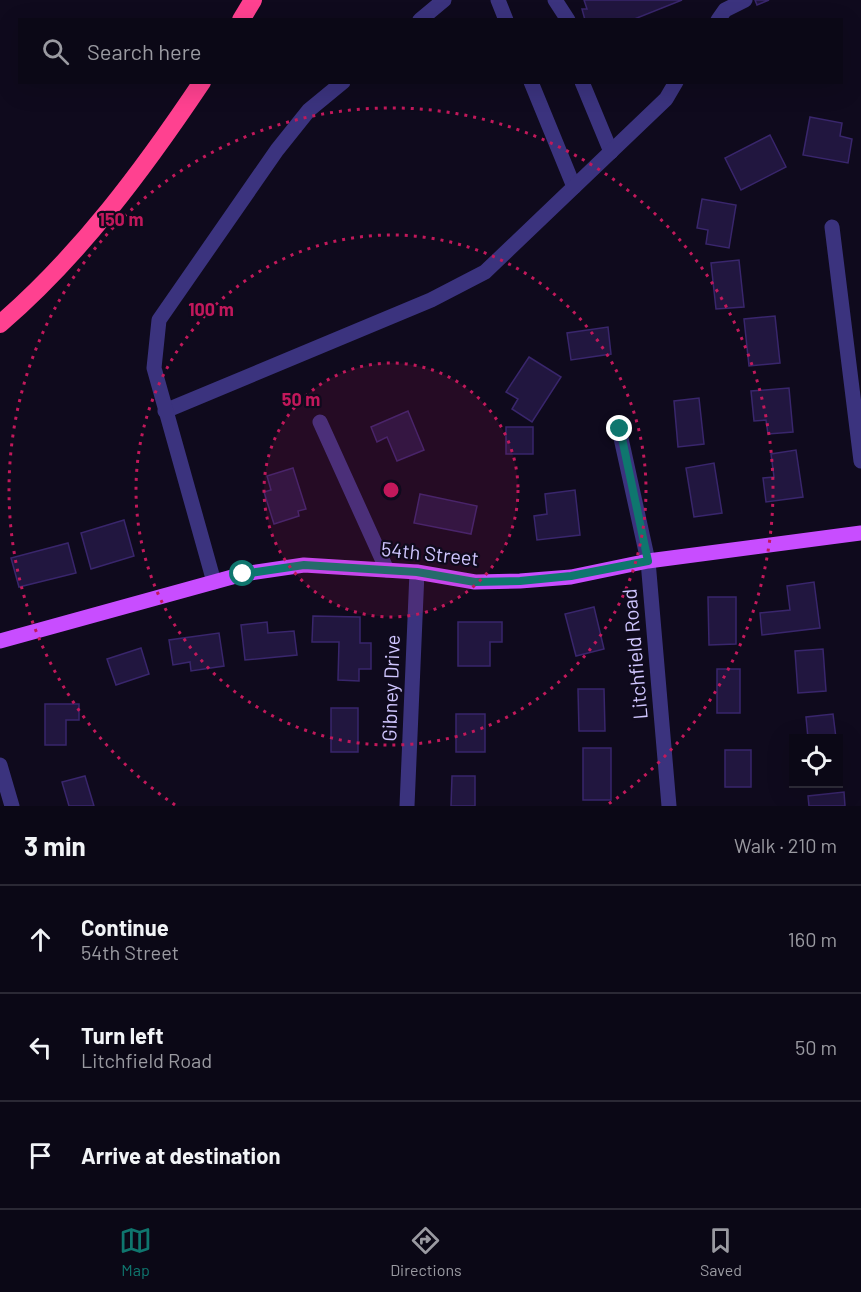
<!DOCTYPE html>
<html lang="en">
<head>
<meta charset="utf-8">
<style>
	body { margin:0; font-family:Barlow,sans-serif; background:#191623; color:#f1f3f6 }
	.controls { position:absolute; right:18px; bottom:18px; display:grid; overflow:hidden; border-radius:0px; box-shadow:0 6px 24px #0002 }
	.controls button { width:54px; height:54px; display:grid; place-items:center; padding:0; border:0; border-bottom:2px solid #2b2935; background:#0b0816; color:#f1f3f6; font:30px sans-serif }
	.stop { position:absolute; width:18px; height:18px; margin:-14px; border:4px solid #0f766e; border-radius:50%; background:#fff }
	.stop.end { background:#0f766e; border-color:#fff; box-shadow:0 2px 6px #0008 }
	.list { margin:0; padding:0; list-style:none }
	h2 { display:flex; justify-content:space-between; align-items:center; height:78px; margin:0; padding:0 24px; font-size:26px }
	h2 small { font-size:20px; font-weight:400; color:#9a9aa1 }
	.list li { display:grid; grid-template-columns:39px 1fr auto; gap:18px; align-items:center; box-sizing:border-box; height:108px; padding:0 24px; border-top:2px solid #2b2935 }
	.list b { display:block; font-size:22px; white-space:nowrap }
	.list p { margin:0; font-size:20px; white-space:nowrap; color:#9a9aa1 }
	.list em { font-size:20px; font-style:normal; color:#9a9aa1 }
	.icon { flex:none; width:33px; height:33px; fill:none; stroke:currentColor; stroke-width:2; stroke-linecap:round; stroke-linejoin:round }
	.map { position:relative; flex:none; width:861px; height:806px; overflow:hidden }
	.search { position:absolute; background:#0b0816; box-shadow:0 6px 24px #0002; left:18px; right:18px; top:18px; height:66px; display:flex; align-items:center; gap:15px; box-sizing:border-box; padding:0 21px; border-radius:0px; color:#9a9aa1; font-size:22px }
	.sheet { height:402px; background:#0b0816 }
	nav { display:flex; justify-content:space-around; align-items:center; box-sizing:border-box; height:84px; border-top:2px solid #2b2935; background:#0b0816; font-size:16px; color:#9a9aa1 }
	nav a { display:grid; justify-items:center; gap:3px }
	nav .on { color:#0f766e }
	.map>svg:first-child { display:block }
	.building { fill:#21163f; stroke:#39266c; stroke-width:1.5 }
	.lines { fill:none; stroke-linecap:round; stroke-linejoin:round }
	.minor { stroke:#3b337e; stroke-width:15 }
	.major { stroke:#c84dff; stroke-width:15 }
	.highway { stroke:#ff4190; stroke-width:18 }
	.route { stroke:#0f766e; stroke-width:8 }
	.ring { fill:none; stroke:#c2185b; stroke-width:3; stroke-dasharray:3 6 }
	.labels { text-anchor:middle; stroke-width:4.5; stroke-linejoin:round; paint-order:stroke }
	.street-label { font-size:20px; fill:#d0c6ff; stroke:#0f0a1d }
	.centre { fill:#c2185b; stroke:#0f0a1d; stroke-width:3 }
	.ring-label { font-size:18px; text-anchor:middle; font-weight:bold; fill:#c2185b; stroke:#0f0a1d; stroke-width:4.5; stroke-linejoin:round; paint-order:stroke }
</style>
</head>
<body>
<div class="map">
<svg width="861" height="806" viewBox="0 0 861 806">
	<rect width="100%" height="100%" fill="#0f0a1d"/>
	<g class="building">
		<polygon points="584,0 682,0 632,20 585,20 582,9 587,9"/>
		<polygon points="755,0 769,0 757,5"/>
		<polygon points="810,117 842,123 840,136 852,139 848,163 803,155"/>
		<polygon points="770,135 786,167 741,190 725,158"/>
		<polygon points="702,199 736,205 729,248 706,244 708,230 697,228"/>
		<polygon points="739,260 744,307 716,309 711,263"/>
		<polygon points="775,316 780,363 749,366 744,319"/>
		<polygon points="608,327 611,354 571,360 567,333"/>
		<polygon points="529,357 561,377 532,422 512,409 518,399 506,392"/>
		<polygon points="789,388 793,432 768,434 766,420 754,421 751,391"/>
		<polygon points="699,398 704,444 678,447 674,401"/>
		<polygon points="408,411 424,450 397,461 387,437 377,442 371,427"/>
		<rect x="506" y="427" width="27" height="27"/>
		<polygon points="796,450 803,497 766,502 763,478 774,477 771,454"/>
		<polygon points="714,463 722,513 694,517 686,468"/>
		<polygon points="293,468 306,509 298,511 299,516 274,524 264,492 271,490 267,476"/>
		<polygon points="575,490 580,535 537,540 534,516 547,514 545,494"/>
		<polygon points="420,494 477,506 471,534 414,523"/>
		<polygon points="124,520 134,556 91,569 81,533"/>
		<polygon points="68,543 76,573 19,587 11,558"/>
		<polygon points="814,582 820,628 762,635 760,613 790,610 787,586"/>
		<polygon points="708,597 736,597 736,644 709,645"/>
		<polygon points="594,607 604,649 576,656 565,614"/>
		<polygon points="313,616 360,617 360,643 371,643 371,669 359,669 359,681 338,680 339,642 312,642"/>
		<polygon points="267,622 268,633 294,631 297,655 245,660 241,625"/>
		<polygon points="458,622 502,622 502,642 490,642 490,666 458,666"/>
		<polygon points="219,633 224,666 191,671 190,662 173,665 169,640"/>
		<polygon points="141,648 149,674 116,685 107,659"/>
		<polygon points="823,649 826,691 798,693 795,651"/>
		<rect x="717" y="669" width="23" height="44"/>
		<polygon points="578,689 604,689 605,731 579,731"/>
		<polygon points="45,704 79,704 79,720 66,720 66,745 45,745"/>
		<rect x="331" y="708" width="27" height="44"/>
		<rect x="456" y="714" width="29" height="38"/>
		<polygon points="833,714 836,738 808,738 806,717"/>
		<rect x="583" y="748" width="28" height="52"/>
		<rect x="725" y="750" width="26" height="37"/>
		<polygon points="85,776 94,806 69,806 62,782"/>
		<polygon points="452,776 475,776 475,806 451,806"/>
		<polygon points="844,792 845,806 809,806 808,796"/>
	</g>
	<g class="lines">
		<g class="minor">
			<polyline points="498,0 506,20"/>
			<polyline points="555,0 568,20"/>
			<polyline points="420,20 444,0"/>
			<polyline points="718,20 725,10 745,0"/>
			<polyline points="531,82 574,187"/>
			<polyline points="582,82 611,152"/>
			<polyline points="832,227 861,461"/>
			<polyline points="165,411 431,300 485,272 666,99 676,82"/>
			<polyline points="320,422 387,570"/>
			<polyline points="619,429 648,561 669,806"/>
			<polyline points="214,582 154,368 159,320 277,150 309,110 343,82"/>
			<polyline points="0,765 12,806"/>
			<polyline points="407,806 417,572"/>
		</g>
		<polyline class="major" points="0,641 243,574 304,565 417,572 475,582 520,581 571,577 648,561 861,533"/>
		<g class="highway">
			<polyline points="241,20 253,0"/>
			<path d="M0,324c80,-69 143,-154 202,-242"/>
		</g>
	</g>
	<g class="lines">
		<polyline class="route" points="243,574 304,565 417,572 475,582 520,581 571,576 648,561 620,429"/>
	</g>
	<circle cx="391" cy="490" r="127" fill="#c2185b" fill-opacity=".12"/>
	<g class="ring">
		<circle cx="391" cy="490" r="127"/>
		<circle cx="391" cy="490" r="255"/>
		<path d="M175 805A382 382 0 1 1 607 805"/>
	</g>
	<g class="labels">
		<g class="street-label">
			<text transform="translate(430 554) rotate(6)" y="7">54th Street</text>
			<text transform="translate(635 654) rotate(-95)" y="7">Litchfield Road</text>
			<text transform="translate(391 688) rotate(-88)" y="7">Gibney Drive</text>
		</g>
	</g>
	<circle cx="391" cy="490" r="9" class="centre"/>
	<g class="ring-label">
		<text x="121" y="226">150 m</text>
		<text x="211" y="316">100 m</text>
		<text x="301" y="406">50 m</text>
	</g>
</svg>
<div class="controls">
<button><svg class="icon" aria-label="locate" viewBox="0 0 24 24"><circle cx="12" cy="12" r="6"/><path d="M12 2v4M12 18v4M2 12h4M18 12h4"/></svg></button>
</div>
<div class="stop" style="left:243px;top:574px"></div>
<div class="stop end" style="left:620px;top:429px"></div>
<div class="search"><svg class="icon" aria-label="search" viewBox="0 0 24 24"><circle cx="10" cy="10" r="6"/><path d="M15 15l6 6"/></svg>Search here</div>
</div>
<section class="sheet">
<h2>3 min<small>Walk · 210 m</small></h2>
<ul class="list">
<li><svg class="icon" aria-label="ahead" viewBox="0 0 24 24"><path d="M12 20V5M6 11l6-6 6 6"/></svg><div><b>Continue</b><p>54th Street</p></div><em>160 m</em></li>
<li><svg class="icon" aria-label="left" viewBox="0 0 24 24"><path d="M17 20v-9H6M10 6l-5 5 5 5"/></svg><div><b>Turn left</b><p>Litchfield Road</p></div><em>50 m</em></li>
<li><svg class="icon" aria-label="arrive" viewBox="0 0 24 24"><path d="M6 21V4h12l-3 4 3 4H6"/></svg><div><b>Arrive at destination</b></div></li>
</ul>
</section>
<nav>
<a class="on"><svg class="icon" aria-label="map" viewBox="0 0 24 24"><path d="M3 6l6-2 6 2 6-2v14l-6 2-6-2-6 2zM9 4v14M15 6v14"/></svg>Map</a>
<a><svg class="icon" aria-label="directions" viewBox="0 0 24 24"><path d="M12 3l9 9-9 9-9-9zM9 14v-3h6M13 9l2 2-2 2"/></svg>Directions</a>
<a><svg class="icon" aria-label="saved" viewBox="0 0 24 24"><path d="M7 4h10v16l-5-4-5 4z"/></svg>Saved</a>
</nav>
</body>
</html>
